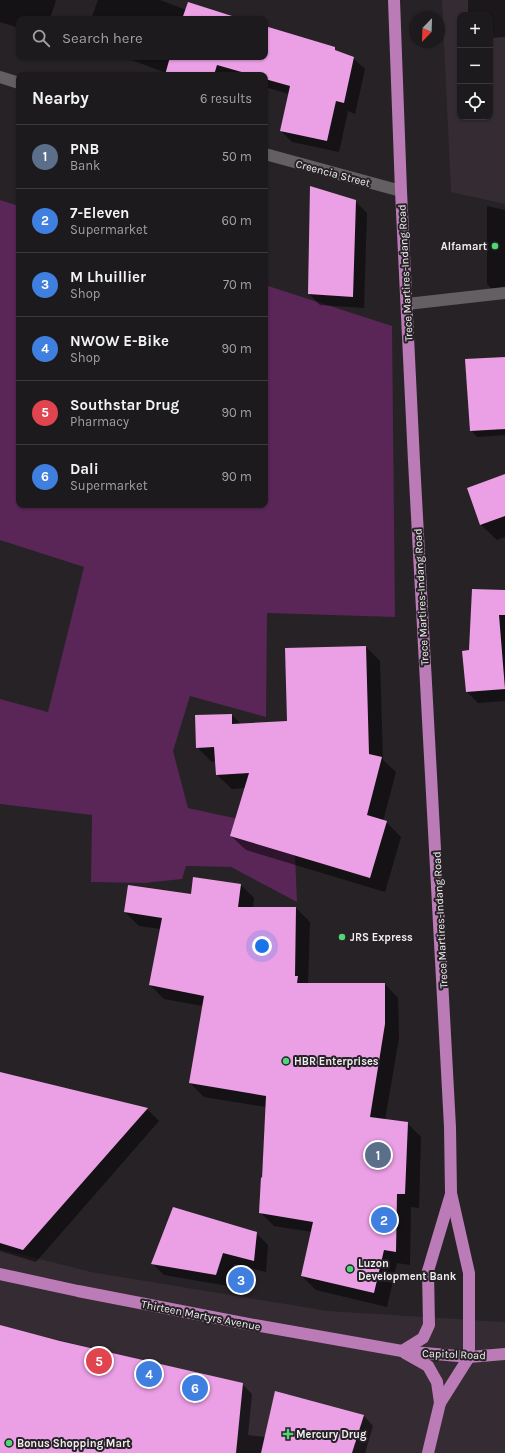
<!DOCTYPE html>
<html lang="en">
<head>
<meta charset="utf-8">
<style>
	body { margin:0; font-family:Karla,sans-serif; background:#252325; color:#f1f3f6 }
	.controls { position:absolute; right:12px; top:12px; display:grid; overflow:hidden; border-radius:8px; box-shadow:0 1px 3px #0004 }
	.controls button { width:36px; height:36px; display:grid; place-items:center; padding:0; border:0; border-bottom:1px solid #3a383b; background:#1c1a1c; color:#f1f3f6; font:20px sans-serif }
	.compass { position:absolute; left:409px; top:12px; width:36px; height:36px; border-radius:50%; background:#1c1a1c; box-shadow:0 1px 3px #0004; rotate:203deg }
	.you { position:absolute; left:262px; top:946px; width:14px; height:14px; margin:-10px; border:3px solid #fff; border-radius:50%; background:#1a73e8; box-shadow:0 0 0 6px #1a73e833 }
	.badge { display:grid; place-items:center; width:26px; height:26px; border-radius:50%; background:#ea580c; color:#fff; font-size:13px; font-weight:700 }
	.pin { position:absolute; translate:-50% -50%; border:2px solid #fff; box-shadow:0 1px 4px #0006 }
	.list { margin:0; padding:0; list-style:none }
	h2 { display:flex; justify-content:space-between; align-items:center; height:52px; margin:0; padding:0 16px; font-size:17px }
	h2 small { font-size:13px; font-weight:400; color:#a0a1a3 }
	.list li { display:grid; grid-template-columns:26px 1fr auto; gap:12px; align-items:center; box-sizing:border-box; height:64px; padding:0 16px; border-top:1px solid #3a383b }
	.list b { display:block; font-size:15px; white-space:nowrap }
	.list p { margin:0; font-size:13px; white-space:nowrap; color:#a0a1a3 }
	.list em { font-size:13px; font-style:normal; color:#a0a1a3 }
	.icon { flex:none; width:22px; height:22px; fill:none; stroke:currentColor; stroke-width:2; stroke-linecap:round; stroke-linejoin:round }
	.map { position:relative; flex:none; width:505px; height:1453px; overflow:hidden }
	.search { position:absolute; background:#1c1a1c; box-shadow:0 1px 3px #0004; left:16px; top:16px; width:252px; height:44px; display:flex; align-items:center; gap:10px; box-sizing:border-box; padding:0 14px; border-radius:8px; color:#a0a1a3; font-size:15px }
	.panel { position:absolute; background:#1c1a1c; box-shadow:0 1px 3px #0004; left:16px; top:72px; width:252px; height:436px; border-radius:8px }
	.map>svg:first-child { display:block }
	.built { fill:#342b33; fill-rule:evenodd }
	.green { fill:#592657 }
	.shadow { fill:#0007 }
	.building { fill:#eb9fe5 }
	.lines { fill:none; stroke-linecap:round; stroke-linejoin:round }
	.minor { stroke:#645f63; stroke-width:12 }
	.major { stroke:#ba7bb6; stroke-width:12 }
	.poi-dot { fill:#4fd675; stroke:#262226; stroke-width:1.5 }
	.labels { text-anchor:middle; stroke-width:4; stroke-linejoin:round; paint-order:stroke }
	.street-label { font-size:11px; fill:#f1eef1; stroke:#262226 }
	.poi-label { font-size:11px; font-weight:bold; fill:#f1eef1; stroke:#262226; text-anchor:start }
</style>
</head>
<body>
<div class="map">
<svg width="505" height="1453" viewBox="0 0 505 1453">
	<rect width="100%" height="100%" fill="#262226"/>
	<g class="built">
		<path d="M442,0h63v204l-54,-12zM460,15h30v102h-30z"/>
		<polygon points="0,1249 91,1272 328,1311 505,1322 505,1453 0,1453"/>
	</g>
	<polygon class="green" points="0,200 19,206 19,505 265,505 265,285 392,326 395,617 267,613 266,717 190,696 173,751 188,808 294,831 297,902 231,867 186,866 182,879 144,883 91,882 92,815 0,804 0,699 48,712 84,567 0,540"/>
	<g class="shadow">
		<polygon points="0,0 56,0 50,19 19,19 19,28 0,22"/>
		<polygon points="98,0 160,0 186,10 241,19 91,19"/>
		<polygon points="468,0 505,0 505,37 490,38 490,15 468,15"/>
		<polygon points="265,26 353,58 365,69 355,114 348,111 339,152 292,142 281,131 289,94 265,87 265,75 166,75 166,73 124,57 265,57"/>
		<polygon points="355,201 367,213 364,308 320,305 309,294"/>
		<polygon points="487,206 505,210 505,299 501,299 487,284"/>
		<polygon points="505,358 505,435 477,437 471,430"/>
		<polygon points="505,475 505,537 497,540 481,525 468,488"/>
		<polygon points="505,591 505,701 478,703 467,692"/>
		<polygon points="366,647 380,661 383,760 396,772 383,821 386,822 401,837 385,892 246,850 231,836 246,788 232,789 217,775 216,761 212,762 197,747 232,715 242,725 288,722"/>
		<polygon points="241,885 254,898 253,908 296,908 310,922 308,984 385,984 398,998 399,1038 385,1120 407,1123 421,1137 419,1208 411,1207 410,1265 397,1263 387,1307 316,1290 302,1276 312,1232 274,1226 260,1212 266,1107 204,1097 190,1083 203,1006 164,999 150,985 161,929 139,926 125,912 192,895"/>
		<polygon points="0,1073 147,1109 159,1121 36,1262 0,1251"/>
		<polygon points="256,1233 268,1245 266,1272 234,1264 228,1286 164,1275 152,1263"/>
		<polygon points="0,1326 242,1384 252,1394 248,1435 265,1437 364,1416 373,1426 365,1453 0,1453"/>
	</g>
	<g class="building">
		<polygon points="188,2 232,16 241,19 182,19"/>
		<polygon points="265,26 335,47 335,50 354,57 344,103 336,101 327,141 280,131 290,86 265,79 265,75 252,75 217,65 214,75 165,75 170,57 265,57"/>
		<polygon points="310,186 356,200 353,297 308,294"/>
		<polygon points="505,357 505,429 470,431 465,359"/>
		<polygon points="505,474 505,516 480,525 467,488"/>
		<polygon points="472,589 505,590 505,615 499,615 505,689 466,692 462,651 469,650"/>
		<polygon points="366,646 369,754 382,757 367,815 387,821 370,878 230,836 249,773 216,775 214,747 196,748 195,715 232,714 232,724 287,721 285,648"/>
		<polygon points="193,877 241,884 238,907 296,907 295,976 298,976 297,983 385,983 385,1024 370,1117 408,1122 405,1194 397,1194 396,1252 384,1250 374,1293 301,1276 313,1222 259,1213 261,1177 262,1178 266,1096 189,1083 204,996 149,985 162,918 124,912 128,885 191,894"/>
		<polygon points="0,1072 148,1108 23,1250 0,1243"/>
		<polygon points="173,1207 257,1232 254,1261 223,1253 216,1275 151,1264"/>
		<polygon points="0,1325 60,1341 243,1383 236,1453 0,1453"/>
		<polygon points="275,1391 364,1415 352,1453 261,1453"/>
	</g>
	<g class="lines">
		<g class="minor">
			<polyline points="0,77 19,83"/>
			<polyline points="265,154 401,191"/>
			<polyline points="407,304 505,293"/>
		</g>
		<g class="major">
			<polyline points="394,0 401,191 414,461 450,1127 451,1193 469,1273 469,1357 440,1403 428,1453"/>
			<polyline points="0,1274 78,1291 243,1323 402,1351 469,1357 505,1354"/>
			<polyline points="402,1351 423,1338 429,1325 428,1271 451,1194"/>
			<polyline points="405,1353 428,1366 437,1382 440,1403"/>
		</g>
	</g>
	<g class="poi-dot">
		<circle cx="495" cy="246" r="4"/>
		<circle cx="342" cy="937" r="4"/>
		<circle cx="286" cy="1061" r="4"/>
		<circle cx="350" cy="1269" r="4"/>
		<path d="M286 1428h4v4h4v4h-4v4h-4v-4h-4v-4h4z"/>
		<circle cx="9" cy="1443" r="4"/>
	</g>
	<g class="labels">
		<g class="street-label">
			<text transform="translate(333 173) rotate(15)" y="4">Creencia Street</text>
			<text transform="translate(405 273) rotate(-93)" y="4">Trece Martires-Indang Road</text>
			<text transform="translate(421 597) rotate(-93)" y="4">Trece Martires-Indang Road</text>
			<text transform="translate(440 920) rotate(-93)" y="4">Trece Martires-Indang Road</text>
			<text transform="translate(201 1315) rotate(11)" y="4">Thirteen Martyrs Avenue</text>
			<text transform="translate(454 1354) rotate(2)" y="4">Capitol Road</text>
		</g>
		<g class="poi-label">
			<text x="487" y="250" text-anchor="end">Alfamart</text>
			<text x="350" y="941">JRS Express</text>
			<text x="294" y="1065">HBR Enterprises</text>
			<text x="358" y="1267">Luzon<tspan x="358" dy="13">Development Bank</tspan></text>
			<text x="296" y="1438">Mercury Drug</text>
			<text x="17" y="1447">Bonus Shopping Mart</text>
		</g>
	</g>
</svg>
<div class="controls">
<button>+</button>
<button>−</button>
<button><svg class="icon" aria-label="locate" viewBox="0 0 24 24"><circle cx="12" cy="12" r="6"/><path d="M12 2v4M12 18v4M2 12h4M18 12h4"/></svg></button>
</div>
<svg class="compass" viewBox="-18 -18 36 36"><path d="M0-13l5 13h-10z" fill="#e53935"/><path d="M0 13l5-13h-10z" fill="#a0a1a3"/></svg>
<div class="you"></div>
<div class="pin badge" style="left:378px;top:1155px;background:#5c6f8a">1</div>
<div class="pin badge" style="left:384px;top:1220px;background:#3f7fe0">2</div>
<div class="pin badge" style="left:241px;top:1280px;background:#3f7fe0">3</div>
<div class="pin badge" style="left:149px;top:1374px;background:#3f7fe0">4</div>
<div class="pin badge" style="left:99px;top:1361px;background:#e0444e">5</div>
<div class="pin badge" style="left:195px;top:1388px;background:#3f7fe0">6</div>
<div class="search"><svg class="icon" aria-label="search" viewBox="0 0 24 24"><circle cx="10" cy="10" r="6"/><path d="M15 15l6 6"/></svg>Search here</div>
<section class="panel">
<h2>Nearby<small>6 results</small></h2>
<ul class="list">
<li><span class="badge" style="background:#5c6f8a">1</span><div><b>PNB</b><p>Bank</p></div><em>50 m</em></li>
<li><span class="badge" style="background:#3f7fe0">2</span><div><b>7-Eleven</b><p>Supermarket</p></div><em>60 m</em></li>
<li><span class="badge" style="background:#3f7fe0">3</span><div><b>M Lhuillier</b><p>Shop</p></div><em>70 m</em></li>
<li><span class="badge" style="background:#3f7fe0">4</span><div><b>NWOW E-Bike</b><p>Shop</p></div><em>90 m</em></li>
<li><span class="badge" style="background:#e0444e">5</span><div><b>Southstar Drug</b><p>Pharmacy</p></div><em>90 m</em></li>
<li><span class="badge" style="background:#3f7fe0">6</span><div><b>Dali</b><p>Supermarket</p></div><em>90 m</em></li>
</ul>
</section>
</div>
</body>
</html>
